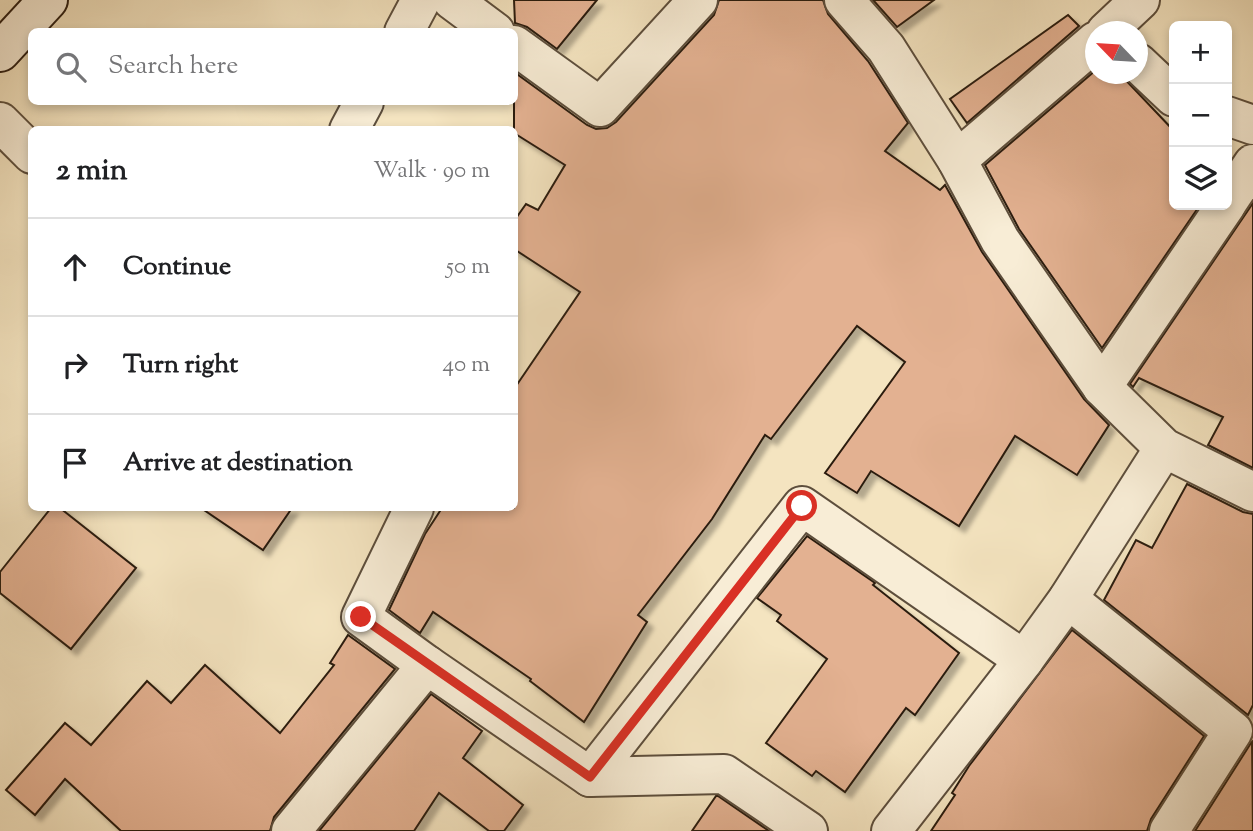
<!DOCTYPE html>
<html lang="en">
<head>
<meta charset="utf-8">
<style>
	body { margin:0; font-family:"Sorts Mill Goudy",serif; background:#f2f2f2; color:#202124 }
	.controls { position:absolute; right:21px; top:21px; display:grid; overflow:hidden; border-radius:10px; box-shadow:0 4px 10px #0003 }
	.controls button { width:63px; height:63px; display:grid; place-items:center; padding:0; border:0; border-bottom:2px solid #e0e0e0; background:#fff; color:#202124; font:35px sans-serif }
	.compass { position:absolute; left:1085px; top:21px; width:63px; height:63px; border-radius:50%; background:#fff; box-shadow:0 4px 10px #0003; rotate:295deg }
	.stop { position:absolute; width:21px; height:21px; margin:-16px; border:5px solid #d93025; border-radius:50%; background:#fff }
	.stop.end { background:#d93025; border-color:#fff; box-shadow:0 2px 7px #0008 }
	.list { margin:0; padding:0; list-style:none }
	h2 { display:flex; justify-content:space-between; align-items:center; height:91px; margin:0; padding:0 28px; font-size:30px }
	h2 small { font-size:23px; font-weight:400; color:#757577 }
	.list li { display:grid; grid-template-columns:46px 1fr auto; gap:21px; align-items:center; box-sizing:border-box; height:98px; padding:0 28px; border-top:2px solid #e0e0e0 }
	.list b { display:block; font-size:26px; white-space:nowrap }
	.list em { font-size:23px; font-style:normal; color:#757577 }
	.icon { flex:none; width:38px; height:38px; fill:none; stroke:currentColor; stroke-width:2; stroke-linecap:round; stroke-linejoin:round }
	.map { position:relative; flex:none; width:1253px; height:831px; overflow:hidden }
	.search { position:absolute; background:#fff; box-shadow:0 4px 10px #0003; left:28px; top:28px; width:490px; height:77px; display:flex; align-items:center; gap:18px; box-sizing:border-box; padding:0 24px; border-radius:10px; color:#757577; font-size:26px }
	.panel { position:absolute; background:#fff; box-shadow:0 4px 10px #0003; left:28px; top:126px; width:490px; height:385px; border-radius:10px }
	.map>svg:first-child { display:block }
	.building { fill:#e3b191; stroke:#2b1c10; stroke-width:2; filter:url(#shadow) }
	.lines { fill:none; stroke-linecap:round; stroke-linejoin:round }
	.minor-casing { stroke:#5d4e3c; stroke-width:42 }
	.secondary-casing { stroke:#2b1c10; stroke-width:42 }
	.minor { stroke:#f8edd6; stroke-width:38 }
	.secondary { stroke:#f8edd6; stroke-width:38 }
	.route { stroke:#d93025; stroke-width:9 }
</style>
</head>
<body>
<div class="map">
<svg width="1253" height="831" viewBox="0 0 1253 831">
	<defs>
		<filter id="shadow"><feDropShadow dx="6" dy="6" stdDeviation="2" flood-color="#0004"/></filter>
	</defs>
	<rect width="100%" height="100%" fill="#f4e4c0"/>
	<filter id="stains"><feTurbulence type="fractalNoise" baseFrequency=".00286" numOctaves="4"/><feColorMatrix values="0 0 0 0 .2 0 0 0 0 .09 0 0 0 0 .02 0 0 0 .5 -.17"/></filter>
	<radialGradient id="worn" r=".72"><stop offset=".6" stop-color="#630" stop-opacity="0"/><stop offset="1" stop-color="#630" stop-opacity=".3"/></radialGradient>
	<g class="building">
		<polygon points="514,0 597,0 557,49 527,27 515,23"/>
		<polygon points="719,0 823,0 828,14 868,61 908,123 885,151 940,190 945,185 982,252 1084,399 1109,425 1077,475 1015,436 959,526 871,471 857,493 825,473 905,362 857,326 771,439 765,435 712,519 638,615 647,622 584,722 530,681 531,679 433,612 420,633 389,610 425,534 442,508 514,508 514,389 580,292 514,249 514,221 526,204 538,210 565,165 514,133 514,72 587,125 596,129 607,128 616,122 714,15"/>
		<polygon points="873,0 934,0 897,27"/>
		<polygon points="1068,15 1079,26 967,123 950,99"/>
		<polygon points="1096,70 1096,74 1120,74 1174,131 1174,205 1200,205 1102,348 1019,229 985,165"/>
		<polygon points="1253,203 1253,468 1208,445 1223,417 1139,378 1133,387 1130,384"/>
		<polygon points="1187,484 1243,512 1253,514 1253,705 1248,715 1104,600 1136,540 1152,548"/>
		<polygon points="51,508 60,508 136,568 71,649 0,593 0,572"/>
		<polygon points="201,508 292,508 263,550"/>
		<polygon points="807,536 875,583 873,585 959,653 915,715 906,708 845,792 816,771 812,776 766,743 827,659 777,621 781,615 757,598"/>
		<polygon points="1072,630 1204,736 1151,819 1147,831 931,831 955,795 952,793 969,766"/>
		<polygon points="348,635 395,669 274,817 270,831 121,831 65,779 35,815 6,790 65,723 91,745 147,681 171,703 205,665 280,733 334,665 330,663"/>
		<polygon points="431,694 482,731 463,758 523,805 504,831 489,831 439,793 414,831 319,831"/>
		<polygon points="1252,742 1253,831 1195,831 1251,743"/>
		<polygon points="716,796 718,796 769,831 692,831"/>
	</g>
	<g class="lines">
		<defs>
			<g id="minor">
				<polyline points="452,0 495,32"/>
				<polyline points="844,0 886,48 957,160 1000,240 1102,387 1164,448 1253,492"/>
				<polyline points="404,32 421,0"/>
				<polyline points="1106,32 1140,0"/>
				<polyline points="514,45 600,107 698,0"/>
				<polyline points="1138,63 1174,97"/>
				<polyline points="1227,116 1253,125"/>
				<polyline points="0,122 32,154"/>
				<polyline points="349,130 364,102"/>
				<polyline points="957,160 1096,41"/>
				<polyline points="1227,203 1253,164"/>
				<polyline points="1102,387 1226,205"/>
				<polyline points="1068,599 1233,731 1169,831"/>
				<polyline points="427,665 590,777 724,774 808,831"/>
				<polyline points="590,777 802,506 1024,660"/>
				<polyline points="291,831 427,665 361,617 414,508"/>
				<polyline points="891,831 1024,660 1068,599 1164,448"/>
			</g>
			<polyline id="secondary" points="0,52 48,0"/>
		</defs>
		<use href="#minor" class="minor-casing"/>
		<use href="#secondary" class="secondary-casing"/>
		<use href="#minor" class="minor"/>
		<use href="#secondary" class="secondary"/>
	</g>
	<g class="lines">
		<polyline class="route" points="361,617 590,777 802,506"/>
	</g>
	<rect width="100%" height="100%" filter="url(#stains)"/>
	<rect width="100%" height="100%" fill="url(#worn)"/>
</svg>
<div class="controls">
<button>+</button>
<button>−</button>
<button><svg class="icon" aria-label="layers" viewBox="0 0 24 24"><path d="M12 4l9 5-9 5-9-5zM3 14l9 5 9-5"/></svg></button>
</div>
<svg class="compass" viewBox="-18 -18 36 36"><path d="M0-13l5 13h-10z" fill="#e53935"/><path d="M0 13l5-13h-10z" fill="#757577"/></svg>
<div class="stop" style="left:802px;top:506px"></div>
<div class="stop end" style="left:361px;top:617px"></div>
<div class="search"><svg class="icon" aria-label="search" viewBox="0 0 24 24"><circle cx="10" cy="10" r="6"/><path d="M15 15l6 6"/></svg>Search here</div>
<section class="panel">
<h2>2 min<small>Walk · 90 m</small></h2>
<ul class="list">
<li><svg class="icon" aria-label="ahead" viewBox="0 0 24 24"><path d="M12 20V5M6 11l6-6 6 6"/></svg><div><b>Continue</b></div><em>50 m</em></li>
<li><svg class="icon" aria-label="right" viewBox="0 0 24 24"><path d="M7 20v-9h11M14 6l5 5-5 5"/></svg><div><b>Turn right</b></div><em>40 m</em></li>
<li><svg class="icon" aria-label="arrive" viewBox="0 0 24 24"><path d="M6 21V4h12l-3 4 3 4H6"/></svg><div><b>Arrive at destination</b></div></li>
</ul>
</section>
</div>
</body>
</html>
